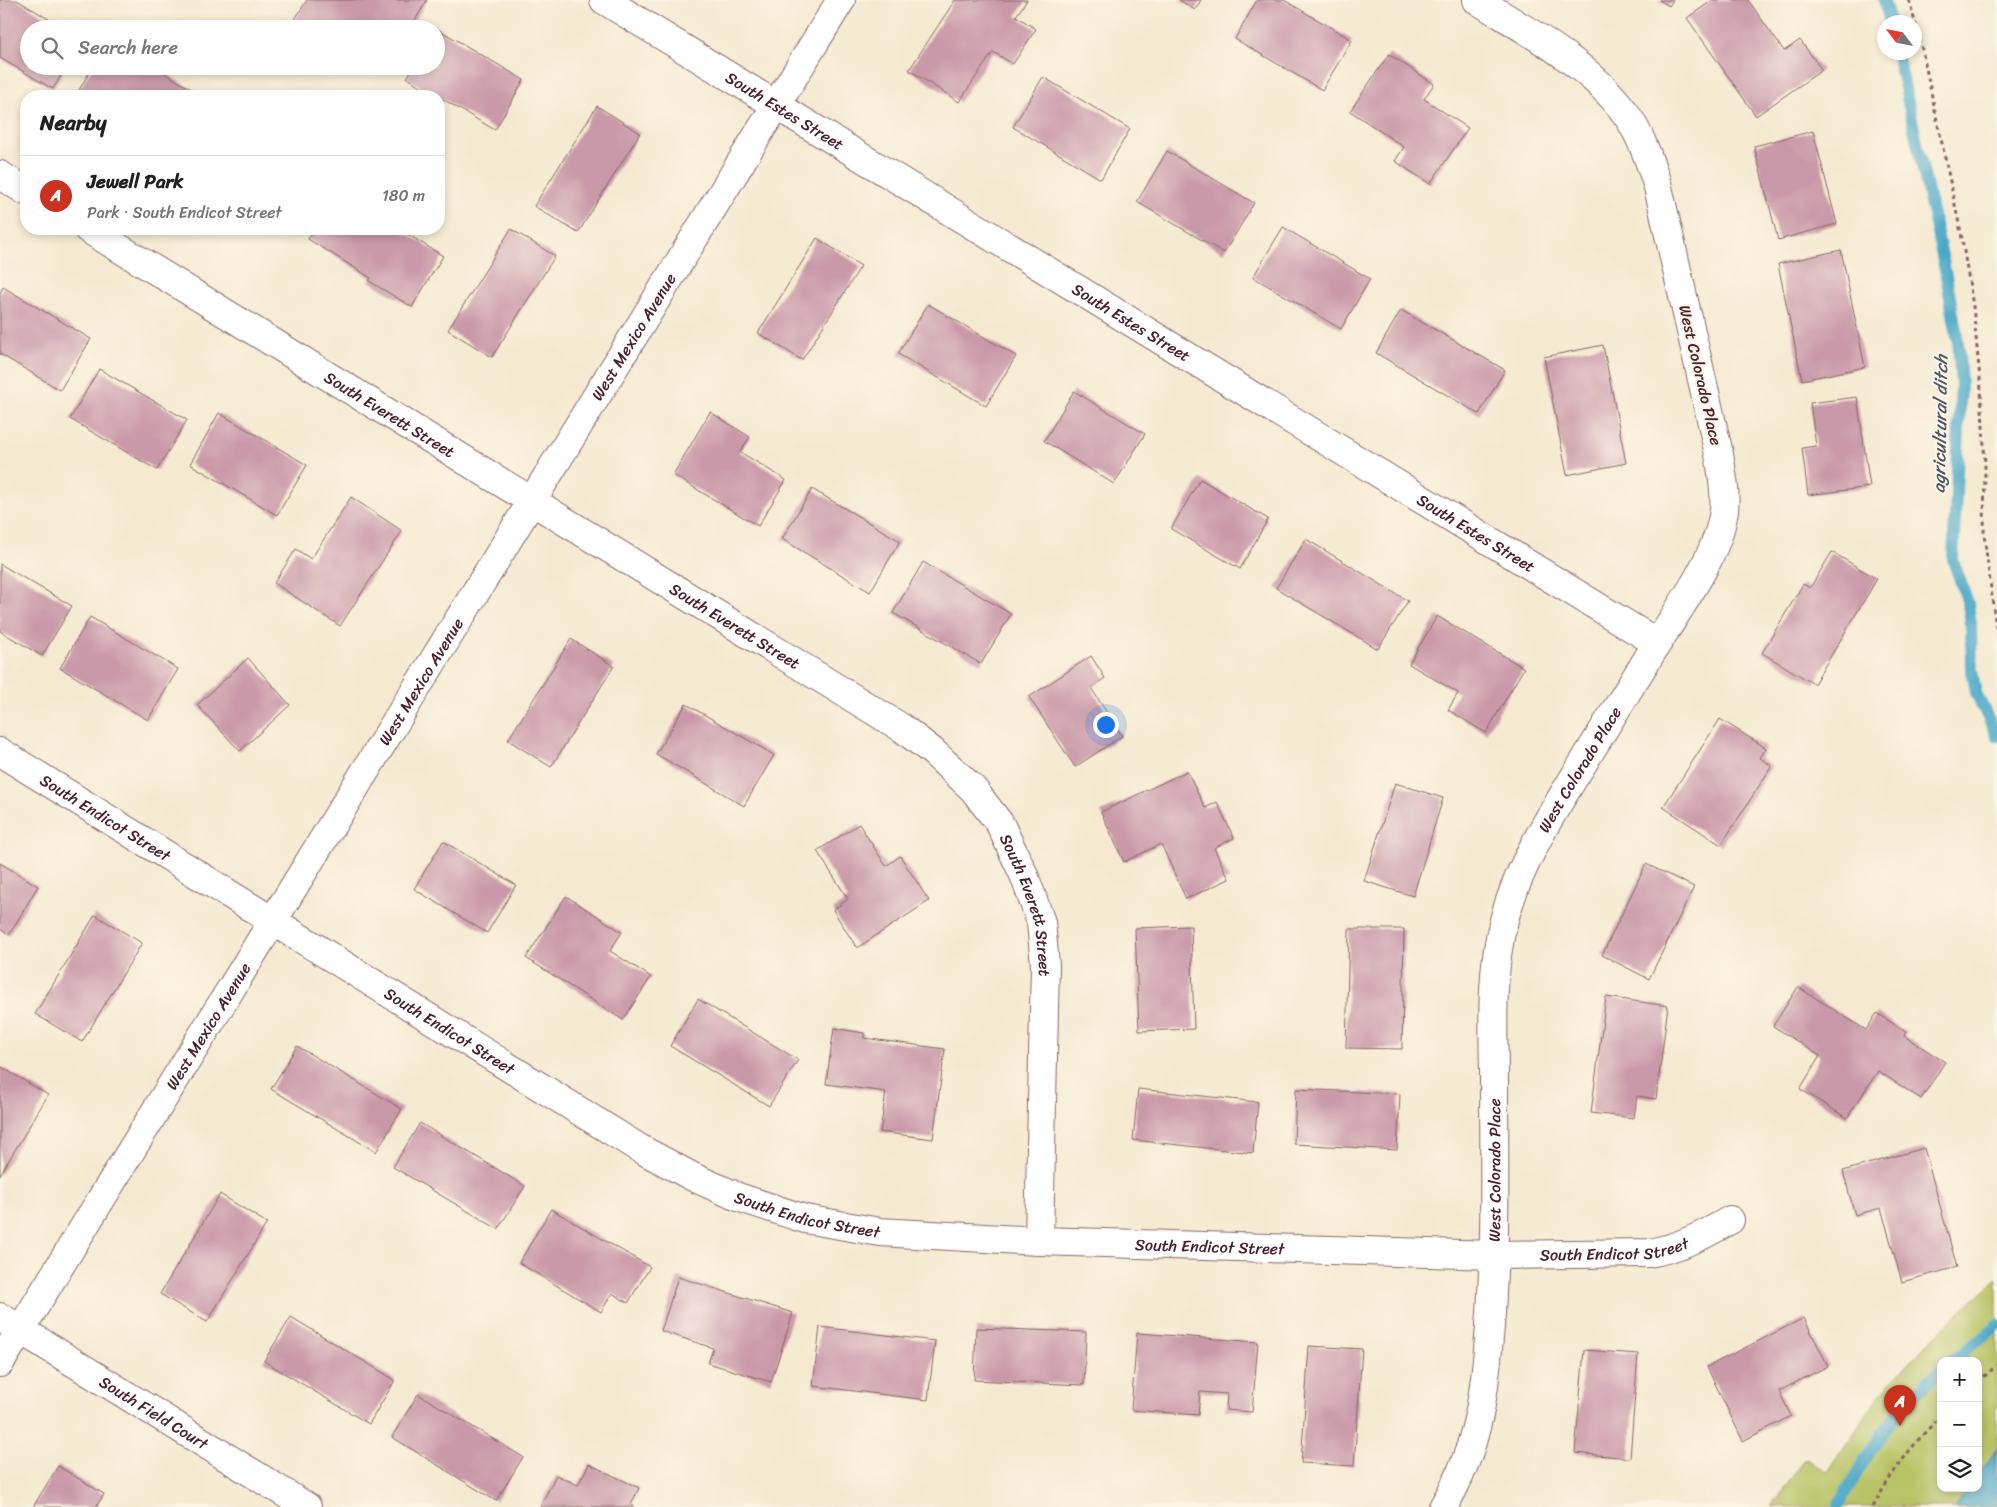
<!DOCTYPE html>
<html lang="en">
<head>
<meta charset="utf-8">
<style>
	body { margin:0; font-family:Sriracha,sans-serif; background:#f2f2f2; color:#202124 }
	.controls { position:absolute; right:15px; bottom:15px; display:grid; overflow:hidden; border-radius:10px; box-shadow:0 2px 8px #0003 }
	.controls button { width:45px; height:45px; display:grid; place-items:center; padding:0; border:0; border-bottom:1px solid #e0e0e0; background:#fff; color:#202124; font:25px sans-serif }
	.compass { position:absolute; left:1877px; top:15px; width:45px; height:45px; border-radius:50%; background:#fff; box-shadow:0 2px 8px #0003; rotate:302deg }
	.you { position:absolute; left:1105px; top:724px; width:18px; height:18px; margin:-12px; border:4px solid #fff; border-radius:50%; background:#1a73e8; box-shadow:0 0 0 8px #1a73e833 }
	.badge { display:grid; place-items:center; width:32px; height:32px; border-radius:50%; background:#c8321e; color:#fff; font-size:16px; font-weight:700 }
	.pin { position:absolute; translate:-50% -41px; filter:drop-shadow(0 1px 2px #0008) }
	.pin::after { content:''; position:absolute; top:26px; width:18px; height:15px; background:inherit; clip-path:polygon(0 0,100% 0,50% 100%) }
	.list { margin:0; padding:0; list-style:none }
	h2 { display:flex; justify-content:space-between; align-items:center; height:65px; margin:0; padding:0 20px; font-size:21px }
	h2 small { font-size:16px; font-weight:400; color:#757577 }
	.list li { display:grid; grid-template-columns:32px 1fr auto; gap:15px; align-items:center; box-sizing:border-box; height:80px; padding:0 20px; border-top:1px solid #e0e0e0 }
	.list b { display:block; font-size:19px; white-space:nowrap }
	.list p { margin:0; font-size:16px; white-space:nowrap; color:#757577 }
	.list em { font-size:16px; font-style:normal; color:#757577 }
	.icon { flex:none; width:28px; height:28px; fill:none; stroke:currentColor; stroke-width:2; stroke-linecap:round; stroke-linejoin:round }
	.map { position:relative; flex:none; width:1997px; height:1507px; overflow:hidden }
	.search { position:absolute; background:#fff; box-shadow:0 2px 8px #0003; left:20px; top:20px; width:425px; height:55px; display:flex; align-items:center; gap:12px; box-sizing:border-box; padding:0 18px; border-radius:28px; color:#757577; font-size:19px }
	.panel { position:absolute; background:#fff; box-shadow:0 2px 8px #0003; left:20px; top:90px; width:425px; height:145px; border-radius:20px }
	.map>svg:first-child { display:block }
	.green { fill:#b7c365; stroke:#807148; fill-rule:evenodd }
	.water { fill:#49a7c8; stroke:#4a637a }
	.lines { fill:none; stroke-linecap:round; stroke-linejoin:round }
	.stream { stroke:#49a7c8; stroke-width:12 }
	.building { fill:#c999a9 }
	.minor-casing { stroke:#866665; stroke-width:30 }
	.path { stroke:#866665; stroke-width:3; stroke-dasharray:4 4; stroke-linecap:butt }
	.minor { stroke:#fff; stroke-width:28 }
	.labels { text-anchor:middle; stroke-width:4; stroke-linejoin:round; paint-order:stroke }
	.street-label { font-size:16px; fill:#4a1f2b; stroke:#fcf5e5 }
	.water-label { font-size:18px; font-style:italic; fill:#4a556a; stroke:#fcf5e5 }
</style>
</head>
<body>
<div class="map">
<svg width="1997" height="1507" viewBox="0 0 1997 1507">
	<rect width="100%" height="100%" fill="#fcf5e5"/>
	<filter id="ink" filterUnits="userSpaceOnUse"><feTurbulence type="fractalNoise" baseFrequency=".02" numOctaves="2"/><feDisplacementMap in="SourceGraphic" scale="10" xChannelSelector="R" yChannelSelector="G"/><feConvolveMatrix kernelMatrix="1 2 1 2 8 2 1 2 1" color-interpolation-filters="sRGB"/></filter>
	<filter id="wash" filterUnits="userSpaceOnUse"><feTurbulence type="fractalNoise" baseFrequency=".0096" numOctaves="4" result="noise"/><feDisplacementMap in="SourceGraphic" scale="20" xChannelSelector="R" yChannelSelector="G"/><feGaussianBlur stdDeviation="1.12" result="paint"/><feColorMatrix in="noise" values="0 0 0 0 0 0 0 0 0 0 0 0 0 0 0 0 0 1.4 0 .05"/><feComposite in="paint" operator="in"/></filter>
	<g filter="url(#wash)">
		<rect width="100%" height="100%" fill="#f5ead1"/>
		<path class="green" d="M1997,1278v229h-226l34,-49 23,15 53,-80 66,-69zM1941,1361h37v127h-37z"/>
		<polygon class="water" points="1997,1449 1997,1507 1954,1507 1968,1488 1978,1488 1978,1475"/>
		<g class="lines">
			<g class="stream">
				<polyline points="1884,0 1890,22"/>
				<polyline points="1897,52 1944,265 1958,341 1961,384 1953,560 1968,603 1971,624 1972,670 1976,693 1997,736"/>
				<polyline points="1952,1361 1997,1325"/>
				<path d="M1838,1507c27,-51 57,-100 103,-137"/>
			</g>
		</g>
		<g id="blocks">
			<g class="building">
				<polygon points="0,0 17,0 65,29 29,29 29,66 67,66 53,89 0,58"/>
				<polygon points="307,0 427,0 410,29 289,29"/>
				<polygon points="955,0 1027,0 1016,16 1036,29 1013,64 993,52 959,102 909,70"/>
				<polygon points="1179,0 1201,0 1195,10"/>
				<polygon points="1257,0 1284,0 1352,40 1322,90 1235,39"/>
				<polygon points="1659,0 1673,0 1669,6"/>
				<polygon points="1713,0 1748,0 1784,51 1800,40 1822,70 1756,116 1687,18"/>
				<polygon points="436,28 524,80 495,130 407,78 414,66 436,66"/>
				<polygon points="1389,54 1434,84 1424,99 1468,128 1430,184 1395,161 1404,147 1350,111"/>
				<polygon points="93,66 153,66 196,92 193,96 89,96 79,90"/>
				<polygon points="1043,77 1130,129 1101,179 1013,127"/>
				<polygon points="597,106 640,133 578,233 534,206"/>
				<polygon points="1813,131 1837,224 1778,240 1754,146"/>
				<polygon points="1167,151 1254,203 1224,253 1137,202"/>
				<polygon points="1283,227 1370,279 1341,329 1253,277"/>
				<polygon points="315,229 399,229 443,256 412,307 369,281 371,278 308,239"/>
				<polygon points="511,229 555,256 492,357 448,330"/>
				<polygon points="817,238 861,266 802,360 758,333"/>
				<polygon points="1841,250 1865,367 1802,380 1778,264"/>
				<polygon points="3,287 91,339 60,390 0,354 0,293"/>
				<polygon points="928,304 1016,356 986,406 898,354"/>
				<polygon points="1401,310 1505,370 1479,414 1376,353"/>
				<polygon points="1603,345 1626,463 1567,475 1544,357"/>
				<polygon points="99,369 187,420 157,470 70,419"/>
				<polygon points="1074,391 1145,434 1114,484 1044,441"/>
				<polygon points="1857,397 1870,487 1808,495 1802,448 1816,446 1810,403"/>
				<polygon points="710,412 750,437 740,452 786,480 758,526 673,475"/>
				<polygon points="219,413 307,465 277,515 190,464"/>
				<polygon points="1200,479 1268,519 1240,569 1171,529"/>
				<polygon points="812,489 900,541 870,592 782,539"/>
				<polygon points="351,497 402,531 340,626 274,583 296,549 311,559"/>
				<polygon points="1306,539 1408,601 1378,649 1276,588"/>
				<polygon points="1832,552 1877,579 1814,684 1762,653 1803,584 1810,588"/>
				<polygon points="923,562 1011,614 981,664 893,613"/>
				<polygon points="0,564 72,606 42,656 0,631"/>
				<polygon points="1437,616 1524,668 1486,733 1448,710 1458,693 1409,664"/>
				<polygon points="90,617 178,669 148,720 60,668"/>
				<polygon points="571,639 614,666 551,767 508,740"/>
				<polygon points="1091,656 1105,678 1091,688 1122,736 1075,767 1029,697"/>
				<polygon points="248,658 290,705 240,751 197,705"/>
				<polygon points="686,704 774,755 744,806 656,754"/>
				<polygon points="1720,719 1766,748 1760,758 1772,766 1721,845 1663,807"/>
				<polygon points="1187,771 1205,808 1217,802 1234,838 1214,848 1229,879 1186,899 1161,844 1124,862 1101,812"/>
				<polygon points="1395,783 1443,798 1413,896 1364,881"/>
				<polygon points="859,824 886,866 900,856 929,901 857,948 833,910 848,899 817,851"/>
				<polygon points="443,841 516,885 487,933 414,889"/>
				<polygon points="0,863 38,886 9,935 0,929"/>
				<polygon points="1646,864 1694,887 1649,979 1602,955"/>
				<polygon points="566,896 622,932 610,951 651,977 623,1020 526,958"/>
				<polygon points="95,915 142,943 82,1042 35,1014"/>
				<polygon points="1191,926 1194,1029 1139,1031 1135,928"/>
				<polygon points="1349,929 1404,929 1402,1049 1346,1048"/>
				<polygon points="1798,987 1866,1030 1877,1013 1906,1032 1904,1036 1945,1062 1921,1099 1878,1071 1847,1118 1800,1089 1820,1056 1773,1026"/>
				<polygon points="1606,997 1668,1006 1656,1099 1637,1096 1634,1118 1591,1113"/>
				<polygon points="698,999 798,1060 769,1106 670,1046"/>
				<polygon points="834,1028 864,1033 864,1038 945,1049 933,1139 880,1132 886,1092 826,1084"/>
				<polygon points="297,1046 402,1109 376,1152 271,1089"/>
				<polygon points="0,1066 48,1095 0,1175"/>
				<polygon points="1138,1089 1258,1102 1253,1153 1133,1140"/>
				<polygon points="1296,1089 1400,1094 1397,1150 1294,1144"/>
				<polygon points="420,1123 525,1186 498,1229 393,1167"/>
				<polygon points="1924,1148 1957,1267 1902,1282 1881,1208 1855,1215 1843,1171"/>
				<polygon points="220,1194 267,1223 207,1322 160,1294"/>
				<polygon points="551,1209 650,1267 628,1303 612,1293 601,1312 519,1263"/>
				<polygon points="678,1277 793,1313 771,1382 708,1363 713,1348 661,1331"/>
				<polygon points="291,1317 395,1380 369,1424 264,1361"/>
				<polygon points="1804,1318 1828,1366 1779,1391 1791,1416 1743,1441 1707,1367"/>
				<polygon points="820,1327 935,1341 928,1400 813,1386"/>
				<polygon points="976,1328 1086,1332 1084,1385 974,1380"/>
				<polygon points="1137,1333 1258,1342 1252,1412 1226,1410 1227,1394 1200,1392 1198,1415 1131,1410"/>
				<polygon points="1309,1346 1362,1349 1354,1466 1301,1463"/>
				<polygon points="1584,1350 1638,1354 1630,1458 1575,1453"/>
				<polygon points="418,1394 523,1457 496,1501 392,1437"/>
				<polygon points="589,1464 639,1488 631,1505 634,1507 540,1507 556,1475 578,1485"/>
				<polygon points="58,1466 104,1494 96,1507 33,1507"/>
			</g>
		</g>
	</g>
	<g filter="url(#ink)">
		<use href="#blocks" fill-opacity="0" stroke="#866665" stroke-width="1"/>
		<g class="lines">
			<defs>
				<g id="minor">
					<path id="s1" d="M604,0l1053,643"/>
					<polyline points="0,175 26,191"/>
					<path id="s2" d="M88,229l814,499 30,23 41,38 27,35 24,51 17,47 4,43 -6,276"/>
					<path id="s3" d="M0,752l639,396 54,29 45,20 67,22 75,13 159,9 456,14 154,-2c30,-5 56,-18 81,-33"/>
					<path id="s4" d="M0,1317l307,190"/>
					<path id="s5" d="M0,1363l841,-1363"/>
					<path id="s6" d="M1443,1507c38,-62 43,-124 48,-194 5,-81 3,-161 3,-242 -1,-50 -3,-102 10,-151 15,-56 50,-111 81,-160 26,-43 53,-86 80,-129 22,-34 54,-80 59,-121 2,-19 -2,-37 -5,-56l-61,-267c-8,-25 -17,-52 -32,-73 -35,-49 -99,-83 -149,-114"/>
				</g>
			</defs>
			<use href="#minor" class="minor-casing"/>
			<g class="path">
				<polyline points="1909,0 1920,40 1961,233 1973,306 1981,389 1985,465 1984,534 1997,636"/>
				<polyline points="1978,1382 1997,1365"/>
				<path d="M1873,1507c18,-34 40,-64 68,-91"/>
			</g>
			<use href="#minor" class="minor"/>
		</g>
	</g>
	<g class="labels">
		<g class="street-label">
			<text dy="6" stroke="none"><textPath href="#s1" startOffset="212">South Estes Street</textPath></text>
			<text dy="6" stroke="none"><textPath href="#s1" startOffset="618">South Estes Street</textPath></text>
			<text dy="6" stroke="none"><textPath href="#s5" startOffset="1206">West Mexico Avenue</textPath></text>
			<text transform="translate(1701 375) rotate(77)" y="6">West Colorado Place</text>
			<text dy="6" stroke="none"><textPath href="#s2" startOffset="354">South Everett Street</textPath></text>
			<text dy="6" stroke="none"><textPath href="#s1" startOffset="1022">South Estes Street</textPath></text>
			<text dy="6" stroke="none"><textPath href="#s2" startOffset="759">South Everett Street</textPath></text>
			<text dy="6" stroke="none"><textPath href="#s5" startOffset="801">West Mexico Avenue</textPath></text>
			<text dy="6" stroke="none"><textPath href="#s6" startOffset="765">West Colorado Place</textPath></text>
			<text dy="6" stroke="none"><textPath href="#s3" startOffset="124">South Endicot Street</textPath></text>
			<text dy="6" stroke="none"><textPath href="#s2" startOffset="1179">South Everett Street</textPath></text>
			<text dy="6" stroke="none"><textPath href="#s5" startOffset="396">West Mexico Avenue</textPath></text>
			<text dy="6" stroke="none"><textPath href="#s3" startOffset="529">South Endicot Street</textPath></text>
			<text dy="6" stroke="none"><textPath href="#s6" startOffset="345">West Colorado Place</textPath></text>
			<text dy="6" stroke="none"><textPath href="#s3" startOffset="934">South Endicot Street</textPath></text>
			<text dy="6" stroke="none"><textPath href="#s3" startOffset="1339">South Endicot Street</textPath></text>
			<text dy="6" stroke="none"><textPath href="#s3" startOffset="1744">South Endicot Street</textPath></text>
			<text dy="6" stroke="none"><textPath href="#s4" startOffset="181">South Field Court</textPath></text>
		</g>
		<g class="water-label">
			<text transform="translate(1940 424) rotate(-89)" y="6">agricultural ditch</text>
		</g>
	</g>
</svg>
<div class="controls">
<button>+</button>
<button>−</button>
<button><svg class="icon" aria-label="layers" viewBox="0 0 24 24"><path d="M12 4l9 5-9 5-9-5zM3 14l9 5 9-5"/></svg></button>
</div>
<svg class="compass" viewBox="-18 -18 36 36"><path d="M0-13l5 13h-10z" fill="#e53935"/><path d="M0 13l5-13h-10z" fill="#757577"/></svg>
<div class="you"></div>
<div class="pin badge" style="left:1900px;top:1426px">A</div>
<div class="search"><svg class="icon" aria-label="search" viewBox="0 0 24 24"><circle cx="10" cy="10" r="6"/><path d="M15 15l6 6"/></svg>Search here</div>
<section class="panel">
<h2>Nearby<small></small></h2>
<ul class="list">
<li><span class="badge">A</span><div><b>Jewell Park</b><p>Park · South Endicot Street</p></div><em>180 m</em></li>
</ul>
</section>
</div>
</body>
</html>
